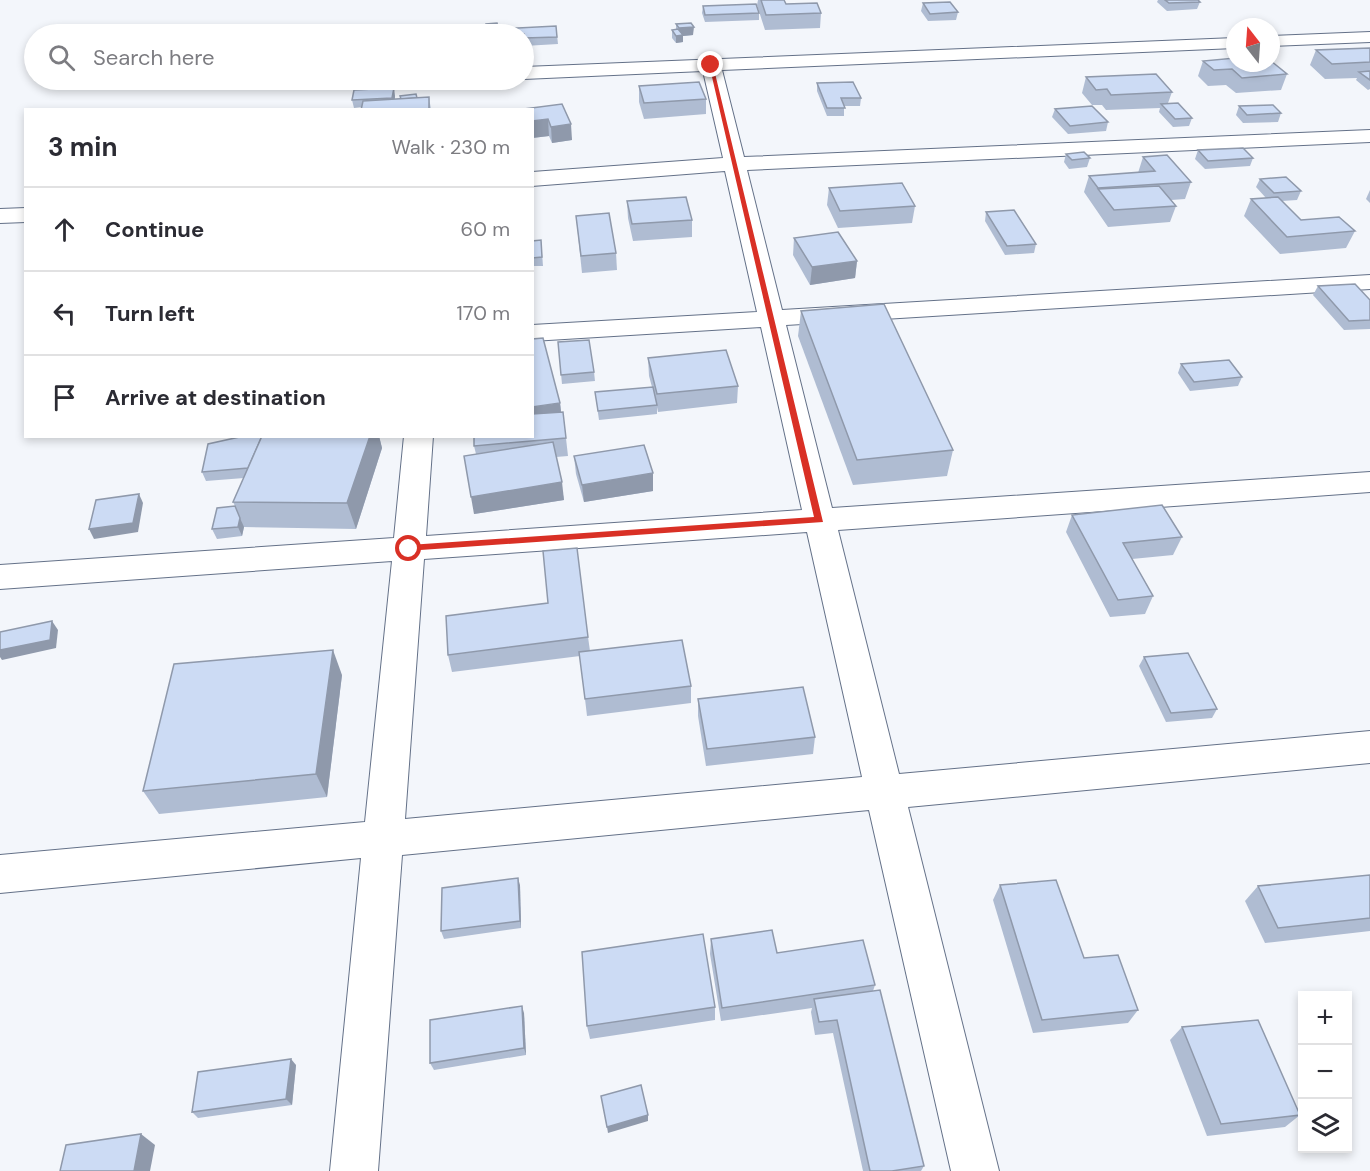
<!DOCTYPE html>
<html lang="en">
<head>
<meta charset="utf-8">
<style>
	body { margin:0; font-family:"DM Sans",sans-serif; background:#f7f7f7; color:#2b2b33 }
	.controls { position:absolute; right:18px; bottom:18px; display:grid; overflow:hidden; border-radius:0px; box-shadow:0 3px 9px #0003 }
	.controls button { width:54px; height:54px; display:grid; place-items:center; padding:0; border:0; border-bottom:2px solid #e1e1e2; background:#fff; color:#2b2b33; font:30px sans-serif }
	.compass { position:absolute; left:1226px; top:18px; width:54px; height:54px; border-radius:50%; background:#fff; box-shadow:0 3px 9px #0003; rotate:343deg }
	.stop { position:absolute; width:18px; height:18px; margin:-14px; border:4px solid #d93025; border-radius:50%; background:#fff }
	.stop.end { background:#d93025; border-color:#fff; box-shadow:0 2px 6px #0008 }
	.list { margin:0; padding:0; list-style:none }
	h2 { display:flex; justify-content:space-between; align-items:center; height:78px; margin:0; padding:0 24px; font-size:26px }
	h2 small { font-size:20px; font-weight:400; color:#7c7c81 }
	.list li { display:grid; grid-template-columns:39px 1fr auto; gap:18px; align-items:center; box-sizing:border-box; height:84px; padding:0 24px; border-top:2px solid #e1e1e2 }
	.list b { display:block; font-size:22px; white-space:nowrap }
	.list em { font-size:20px; font-style:normal; color:#7c7c81 }
	.icon { flex:none; width:33px; height:33px; fill:none; stroke:currentColor; stroke-width:2; stroke-linecap:round; stroke-linejoin:round }
	.map { position:relative; flex:none; width:1370px; height:1171px; overflow:hidden }
	.search { position:absolute; background:#fff; box-shadow:0 3px 9px #0003; left:24px; top:24px; width:510px; height:66px; display:flex; align-items:center; gap:15px; box-sizing:border-box; padding:0 21px; border-radius:33px; color:#7c7c81; font-size:22px }
	.panel { position:absolute; background:#fff; box-shadow:0 3px 9px #0003; left:24px; top:108px; width:510px; height:330px; border-radius:0px }
	.map>svg:first-child { display:block }
	.lines { fill:none; stroke-linecap:round; stroke-linejoin:round }
	.street-casing { stroke:#647188; stroke-width:2 }
	.street { fill:#fff; fill-rule:evenodd }
	.wall { fill:#afbcd2 }
	.shaded-wall { fill:#8f99ab }
	.building { fill:#ccdbf4; stroke:#8f99ab; stroke-width:1.5 }
	.route { fill:#d93025 }
</style>
</head>
<body>
<div class="map">
<svg width="1370" height="1171" viewBox="0 0 1370 1171">
	<rect width="100%" height="100%" fill="#f3f6fb"/>
	<g class="lines">
		<defs>
			<g id="street">
				<polygon points="1370,32 1370,42 1271,46 1271,36"/>
				<path d="M1235,38v10l-513,22 22,87 626,-27v12l-623,28 35,140 588,-35v14l-584,36 46,183 538,-36v20l-532,38 61,244 471,-43v32l-462,44 91,364h-48l-82,-361 -467,45 -24,316h-48l31,-313 -361,35v-38l365,-33 27,-261 -392,28v-24l394,-27 10,-102h29l-7,100 376,-26 -41,-183 -229,14v-16l225,-13 -32,-141 -193,15v-14l191,-14 -20,-87 -179,8v-12zM807,532l55,245 -457,42 19,-260z"/>
				<polygon points="301,80 389,80 379,86 308,89 301,87 298,83"/>
				<polygon points="26,208 26,222 0,223 0,209"/>
			</g>
		</defs>
		<use href="#street" class="street-casing"/>
		<use href="#street" class="street"/>
	</g>
	<g class="wall">
		<polygon points="758,0 784,0 786,4 821,13 820,28 765,30 757,5"/>
		<polygon points="1158,0 1198,0 1200,2 1197,9 1167,11 1157,2"/>
		<polygon points="923,3 958,12 956,20 928,21 921,11"/>
		<polygon points="703,6 759,13 759,20 705,22 702,13"/>
		<polygon points="486,24 499,31 499,34 487,34"/>
		<polygon points="676,24 693,35 683,36 683,42 676,43 672,38 672,30 676,30"/>
		<polygon points="556,26 558,44 524,46 524,34"/>
		<polygon points="1370,48 1370,89 1368,90 1356,80 1357,78 1325,79 1310,65 1316,50"/>
		<polygon points="1203,61 1287,74 1281,90 1236,93 1226,85 1208,86 1198,76"/>
		<polygon points="1086,77 1172,92 1168,103 1192,118 1189,126 1173,127 1159,112 1160,108 1106,110 1102,105 1092,105 1082,93"/>
		<polygon points="488,80 504,80 504,86 489,86"/>
		<polygon points="817,83 861,98 860,106 844,106 844,116 827,116 817,91"/>
		<polygon points="639,86 706,99 706,114 644,119 639,102"/>
		<polygon points="395,96 395,99 429,97 431,110 361,110 362,107 354,108 352,100"/>
		<polygon points="562,104 572,140 552,143 549,136 532,138"/>
		<polygon points="1239,106 1281,113 1278,122 1243,123 1236,115"/>
		<polygon points="1055,109 1108,122 1106,131 1068,134 1052,117"/>
		<polygon points="1198,150 1253,158 1250,166 1205,169 1195,159"/>
		<polygon points="1066,154 1090,158 1087,167 1069,169 1064,162"/>
		<polygon points="1143,157 1191,182 1185,199 1171,200 1176,206 1170,222 1108,227 1084,192 1089,176 1138,173"/>
		<polygon points="1260,179 1301,191 1297,200 1282,201 1301,220 1355,231 1346,248 1280,254 1244,216 1251,199 1266,198 1256,187"/>
		<polygon points="829,188 915,206 912,223 838,228 827,205"/>
		<polygon points="1370,190 1370,203 1366,199"/>
		<polygon points="627,201 692,220 692,237 633,241 628,218"/>
		<polygon points="986,212 1036,244 1034,253 1005,255 985,221"/>
		<polygon points="576,216 616,253 617,270 582,273"/>
		<polygon points="794,238 857,261 855,278 810,285 793,255"/>
		<polygon points="541,240 543,266 532,266 532,241"/>
		<polygon points="1318,286 1370,300 1370,329 1344,330 1313,295"/>
		<polygon points="801,311 953,450 947,476 853,485 798,336"/>
		<polygon points="558,342 594,372 595,381 562,384"/>
		<polygon points="648,358 738,386 737,403 658,412 657,407 657,414 599,420 595,392 652,387 649,376"/>
		<polygon points="1181,364 1242,377 1238,386 1190,391 1178,373"/>
		<polygon points="560,403 561,412 563,412 568,456 556,457 564,500 474,514 476,454 474,446"/>
		<polygon points="243,436 379,436 382,448 356,529 244,527 242,536 217,539 212,529 235,506 233,502 244,478 206,481 202,472"/>
		<polygon points="574,456 653,473 653,491 584,502 576,474"/>
		<polygon points="1072,515 1182,537 1173,555 1132,559 1153,596 1145,614 1110,617 1066,532"/>
		<polygon points="588,637 590,651 691,686 691,703 587,716 580,656 452,672 448,655"/>
		<polygon points="1144,657 1217,709 1212,718 1166,722 1139,666"/>
		<polygon points="342,675 327,797 159,814 143,791"/>
		<polygon points="698,699 815,737 813,754 706,766 698,716"/>
		<polygon points="1370,875 1370,931 1265,943 1245,901 1258,886"/>
		<polygon points="520,885 521,928 444,939 441,931"/>
		<polygon points="1000,885 1084,958 1138,1010 1128,1023 1033,1033 993,900"/>
		<polygon points="711,939 777,953 875,985 873,991 924,1166 921,1171 863,1171 833,1033 815,1035 811,1012 812,1008 721,1021 710,954"/>
		<polygon points="715,1007 715,1020 590,1039 587,1026"/>
		<polygon points="524,1013 526,1055 434,1070 430,1063"/>
		<polygon points="1182,1027 1300,1115 1285,1127 1207,1136 1170,1040"/>
		<polygon points="296,1065 292,1105 198,1118 192,1112"/>
	</g>
	<g class="shaded-wall">
		<polygon points="694,27 693,35 683,36 683,42 676,43 676,36 679,28"/>
		<polygon points="394,88 395,96 394,106 392,98"/>
		<polygon points="548,119 549,136 532,138 532,121"/>
		<polygon points="571,124 572,140 552,143 551,127"/>
		<polygon points="857,261 855,278 810,285 812,267"/>
		<polygon points="560,403 562,420 532,425 532,407"/>
		<polygon points="370,436 379,436 382,448 356,529 347,503"/>
		<polygon points="653,473 653,491 584,502 582,485"/>
		<polygon points="562,482 564,500 474,514 471,497"/>
		<polygon points="139,494 143,503 138,532 94,539 89,529"/>
		<polygon points="240,518 244,527 242,536 238,527"/>
		<polygon points="52,621 58,630 56,648 2,660 0,657 0,650"/>
		<polygon points="333,650 342,675 327,797 316,774"/>
		<polygon points="518,878 520,885 521,928 520,921"/>
		<polygon points="522,1006 524,1013 526,1055 524,1048"/>
		<polygon points="291,1059 296,1065 292,1105 286,1099"/>
		<polygon points="648,1115 648,1121 608,1133 607,1127"/>
		<polygon points="141,1134 155,1145 150,1171 134,1171"/>
	</g>
	<g class="building">
		<polygon points="761,0 784,0 786,4 817,3 821,13 766,15"/>
		<polygon points="1165,0 1198,0 1200,2 1169,3"/>
		<polygon points="950,2 958,12 930,14 923,3"/>
		<polygon points="756,4 759,13 705,15 703,6"/>
		<polygon points="497,23 499,31 487,32 486,24"/>
		<polygon points="691,23 694,27 679,28 676,24"/>
		<polygon points="556,26 557,37 524,38 524,34 501,34 501,29"/>
		<polygon points="435,28 435,34 399,34 399,30"/>
		<polygon points="678,29 683,35 676,36 672,30"/>
		<polygon points="1370,48 1370,62 1332,64 1316,50"/>
		<polygon points="1235,58 1235,63 1271,63 1271,61 1287,74 1242,78 1232,69 1214,70 1203,61"/>
		<polygon points="1370,71 1370,80 1359,72"/>
		<polygon points="1156,74 1172,92 1111,95 1107,89 1096,90 1086,77"/>
		<polygon points="699,82 706,99 644,103 639,86"/>
		<polygon points="853,82 861,98 841,98 845,108 827,108 817,83"/>
		<polygon points="394,88 392,98 352,100 354,90"/>
		<polygon points="416,94 417,98 401,99 400,96"/>
		<polygon points="429,97 429,110 361,110 363,101"/>
		<polygon points="1178,103 1192,118 1175,119 1161,104"/>
		<polygon points="562,104 571,124 551,127 548,119 532,121 532,110 516,110"/>
		<polygon points="1273,105 1281,113 1247,115 1239,106"/>
		<polygon points="1092,106 1108,122 1070,126 1055,109"/>
		<polygon points="1243,148 1253,158 1208,161 1198,150"/>
		<polygon points="1084,152 1090,158 1072,160 1066,154"/>
		<polygon points="1167,155 1191,182 1098,188 1089,176 1155,171 1143,157"/>
		<polygon points="1286,177 1301,191 1274,193 1260,179"/>
		<polygon points="902,183 915,206 840,211 829,188"/>
		<polygon points="1159,186 1176,206 1114,210 1098,189"/>
		<polygon points="686,197 692,220 632,224 627,201"/>
		<polygon points="1278,197 1301,220 1339,217 1355,231 1287,237 1251,199"/>
		<polygon points="1014,210 1036,244 1007,246 986,212"/>
		<polygon points="609,213 616,253 581,256 576,216"/>
		<polygon points="838,232 857,261 812,267 794,238"/>
		<polygon points="541,240 542,257 532,258 532,241"/>
		<polygon points="1355,284 1370,300 1370,320 1349,321 1318,286"/>
		<polygon points="884,304 953,450 857,460 801,311"/>
		<polygon points="543,338 560,403 532,407 532,339"/>
		<polygon points="589,340 594,372 561,375 558,342"/>
		<polygon points="726,350 738,386 657,394 648,358"/>
		<polygon points="1229,360 1242,377 1194,382 1181,364"/>
		<polygon points="653,387 657,405 598,411 595,392"/>
		<polygon points="563,412 566,438 474,446 474,436 532,436 532,414"/>
		<polygon points="244,436 262,436 248,468 202,472 208,444"/>
		<polygon points="262,436 370,436 347,503 233,502"/>
		<polygon points="553,442 562,482 471,497 464,456"/>
		<polygon points="644,445 653,473 582,485 574,456"/>
		<polygon points="139,494 133,523 89,529 96,500"/>
		<polygon points="1162,505 1182,537 1123,543 1153,596 1118,600 1072,515"/>
		<polygon points="235,506 240,518 238,527 212,529 217,508"/>
		<polygon points="577,548 588,637 448,655 446,616 548,603 543,551"/>
		<polygon points="52,621 50,640 0,650 0,632"/>
		<polygon points="682,640 691,686 585,699 579,652"/>
		<polygon points="333,650 316,774 143,791 174,664"/>
		<polygon points="1188,653 1217,709 1171,713 1144,657"/>
		<polygon points="803,687 815,737 707,749 698,699"/>
		<polygon points="1370,875 1370,918 1278,928 1258,886"/>
		<polygon points="518,878 520,921 441,931 442,888"/>
		<polygon points="1056,880 1084,958 1118,955 1138,1010 1042,1020 1000,885"/>
		<polygon points="772,930 777,953 863,940 875,985 722,1008 711,939"/>
		<polygon points="703,934 715,1007 587,1026 582,952"/>
		<polygon points="880,990 924,1166 892,1171 870,1171 837,1020 819,1022 814,999"/>
		<polygon points="522,1006 524,1048 430,1063 430,1020"/>
		<polygon points="1258,1020 1300,1115 1221,1124 1182,1027"/>
		<polygon points="291,1059 286,1099 192,1112 198,1072"/>
		<polygon points="641,1085 648,1115 607,1127 601,1096"/>
		<polygon points="141,1134 134,1171 60,1171 66,1145"/>
	</g>
	<polygon class="route" points="709,64 713,65 823,522 406,551 406,546 409,545 814,517"/>
</svg>
<div class="controls">
<button>+</button>
<button>−</button>
<button><svg class="icon" aria-label="layers" viewBox="0 0 24 24"><path d="M12 4l9 5-9 5-9-5zM3 14l9 5 9-5"/></svg></button>
</div>
<svg class="compass" viewBox="-18 -18 36 36"><path d="M0-13l5 13h-10z" fill="#e53935"/><path d="M0 13l5-13h-10z" fill="#7c7c81"/></svg>
<div class="stop" style="left:409px;top:549px"></div>
<div class="stop end" style="left:711px;top:65px"></div>
<div class="search"><svg class="icon" aria-label="search" viewBox="0 0 24 24"><circle cx="10" cy="10" r="6"/><path d="M15 15l6 6"/></svg>Search here</div>
<section class="panel">
<h2>3 min<small>Walk · 230 m</small></h2>
<ul class="list">
<li><svg class="icon" aria-label="ahead" viewBox="0 0 24 24"><path d="M12 20V5M6 11l6-6 6 6"/></svg><div><b>Continue</b></div><em>60 m</em></li>
<li><svg class="icon" aria-label="left" viewBox="0 0 24 24"><path d="M17 20v-9H6M10 6l-5 5 5 5"/></svg><div><b>Turn left</b></div><em>170 m</em></li>
<li><svg class="icon" aria-label="arrive" viewBox="0 0 24 24"><path d="M6 21V4h12l-3 4 3 4H6"/></svg><div><b>Arrive at destination</b></div></li>
</ul>
</section>
</div>
</body>
</html>
